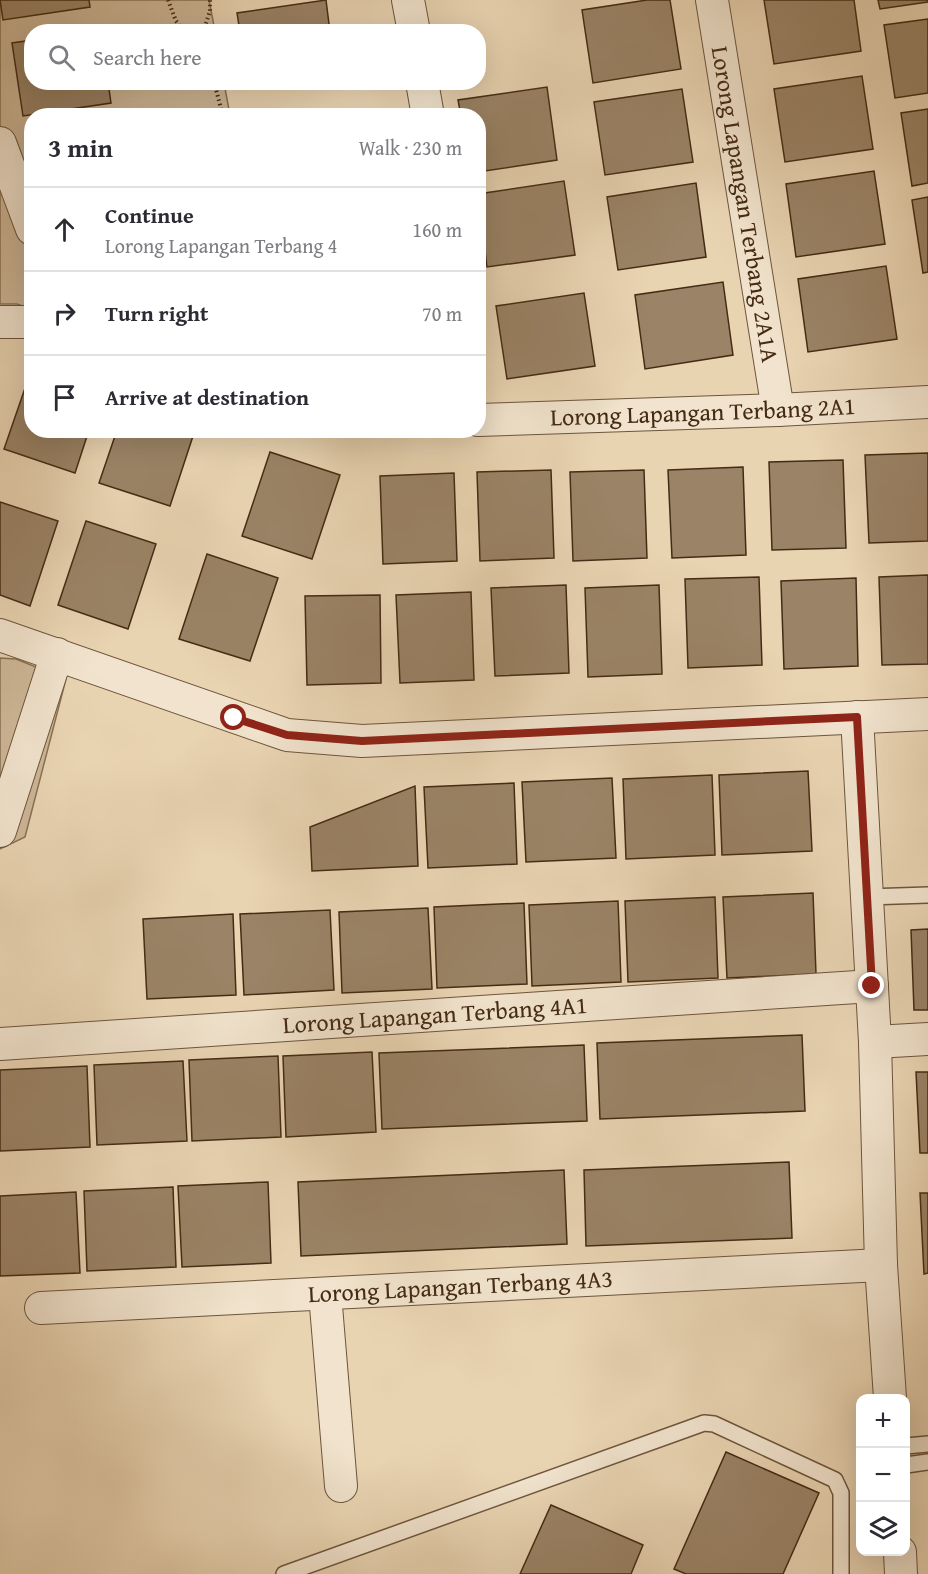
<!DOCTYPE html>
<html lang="en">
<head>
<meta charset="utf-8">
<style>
	body { margin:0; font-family:"Gentium Book Plus",serif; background:#f7f7f7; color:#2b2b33 }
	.controls { position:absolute; right:18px; bottom:18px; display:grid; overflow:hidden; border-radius:12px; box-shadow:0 6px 24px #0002 }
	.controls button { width:54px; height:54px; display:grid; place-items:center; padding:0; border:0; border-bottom:2px solid #e1e1e2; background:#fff; color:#2b2b33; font:30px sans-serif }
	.stop { position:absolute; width:18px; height:18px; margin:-14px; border:4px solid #8f2418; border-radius:50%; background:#fff }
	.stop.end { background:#8f2418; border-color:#fff; box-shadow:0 2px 6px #0008 }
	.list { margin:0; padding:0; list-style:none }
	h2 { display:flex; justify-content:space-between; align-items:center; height:78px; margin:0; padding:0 24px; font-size:26px }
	h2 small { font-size:20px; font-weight:400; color:#7c7c81 }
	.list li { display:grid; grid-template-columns:39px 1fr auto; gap:18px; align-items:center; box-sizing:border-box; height:84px; padding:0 24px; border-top:2px solid #e1e1e2 }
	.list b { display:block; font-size:22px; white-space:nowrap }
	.list p { margin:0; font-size:20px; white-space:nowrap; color:#7c7c81 }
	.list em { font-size:20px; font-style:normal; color:#7c7c81 }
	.icon { flex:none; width:33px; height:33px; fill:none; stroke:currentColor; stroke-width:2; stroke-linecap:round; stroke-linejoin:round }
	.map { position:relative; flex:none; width:928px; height:1574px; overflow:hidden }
	.search { position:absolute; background:#fff; box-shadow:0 6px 24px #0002; left:24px; top:24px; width:462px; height:66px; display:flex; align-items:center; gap:15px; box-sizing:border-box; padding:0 21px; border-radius:24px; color:#7c7c81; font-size:22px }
	.panel { position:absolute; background:#fff; box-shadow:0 6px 24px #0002; left:24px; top:108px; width:462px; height:330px; border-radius:24px }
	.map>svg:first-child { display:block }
	.green { fill:#cdb797; stroke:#897156; stroke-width:1.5 }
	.building { fill:#9a8366; stroke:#452b14; stroke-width:1.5 }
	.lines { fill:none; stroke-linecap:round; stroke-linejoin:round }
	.lane-casing { stroke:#6e553c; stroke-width:18 }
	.street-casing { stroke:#6e553c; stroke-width:34 }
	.path { stroke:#452b14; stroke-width:4; stroke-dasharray:1.5 3; stroke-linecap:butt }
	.lane { stroke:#f1e3cd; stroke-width:15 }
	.street { stroke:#f1e3cd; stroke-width:32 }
	.route { stroke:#8f2418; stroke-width:8 }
	.labels { text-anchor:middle; stroke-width:6; stroke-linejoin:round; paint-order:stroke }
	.street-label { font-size:24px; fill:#452b14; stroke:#f1e3cd }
</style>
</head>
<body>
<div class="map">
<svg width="928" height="1574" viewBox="0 0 928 1574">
	<rect width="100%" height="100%" fill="#e9d4b2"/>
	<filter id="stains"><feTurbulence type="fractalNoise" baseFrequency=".00333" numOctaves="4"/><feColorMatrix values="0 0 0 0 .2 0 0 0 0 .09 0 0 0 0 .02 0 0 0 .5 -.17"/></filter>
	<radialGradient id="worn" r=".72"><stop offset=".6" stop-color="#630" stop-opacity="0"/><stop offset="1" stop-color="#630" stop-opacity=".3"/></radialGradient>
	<g class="green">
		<polygon points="0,0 209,0 215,31 32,32 32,82 224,83 230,115 32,116 31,309 17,304 0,304"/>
		<polygon points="0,658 16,659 66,679 25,837 0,849"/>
	</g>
	<g class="building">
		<polygon points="0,0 89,0 90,7 3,20"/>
		<polygon points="326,0 330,32 240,32 237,13"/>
		<polygon points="647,0 670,0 681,69 593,83 582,10"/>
		<polygon points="764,0 854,0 861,51 774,64"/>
		<polygon points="878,0 928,0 928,2 880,9"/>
		<polygon points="928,19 928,93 895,98 884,25"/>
		<polygon points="32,40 32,82 108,82 111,103 23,116 12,43"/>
		<polygon points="862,76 873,149 785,162 774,89"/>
		<polygon points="547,87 557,160 478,172 478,116 461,116 458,100"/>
		<polygon points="682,89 693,162 605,175 594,102"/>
		<polygon points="928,109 928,183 912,186 901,113"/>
		<polygon points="874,171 885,244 796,257 786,184"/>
		<polygon points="564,181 575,255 487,267 478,194"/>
		<polygon points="696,183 706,257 618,270 607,197"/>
		<polygon points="928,197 928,272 923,273 912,200"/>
		<polygon points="886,266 897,339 808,352 798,279"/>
		<polygon points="723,282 733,355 645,369 635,295"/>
		<polygon points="584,293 595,366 507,379 496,306"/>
		<polygon points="32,368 32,430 89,430 75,473 4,449"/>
		<polygon points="117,430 195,430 170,506 99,483"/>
		<polygon points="270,452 340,475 312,559 242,536"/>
		<polygon points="928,453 928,541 869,543 865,455"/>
		<polygon points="843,460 846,548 772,550 769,462"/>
		<polygon points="743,467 746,555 672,558 668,470"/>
		<polygon points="551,470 554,558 480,561 477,472"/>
		<polygon points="644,470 647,558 573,561 570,472"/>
		<polygon points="454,473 457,561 383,564 380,476"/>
		<polygon points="0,502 58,521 30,606 0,595"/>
		<polygon points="86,521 156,544 128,629 58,605"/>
		<polygon points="207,554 278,578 250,661 179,639"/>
		<polygon points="928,575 928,664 882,665 879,577"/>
		<polygon points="759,577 762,665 688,668 685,579"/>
		<polygon points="856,578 858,666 784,669 781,581"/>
		<polygon points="566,585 569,673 495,676 491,588"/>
		<polygon points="659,585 662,674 588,677 585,588"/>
		<polygon points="471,592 474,680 400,683 396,595"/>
		<polygon points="380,595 381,683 307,685 305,596"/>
		<polygon points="808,771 812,851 722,855 719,775"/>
		<polygon points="712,775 715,855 626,859 623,779"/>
		<polygon points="612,778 616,858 526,862 522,782"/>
		<polygon points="514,783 517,864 428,868 424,787"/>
		<polygon points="415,786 418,866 312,871 310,827"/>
		<polygon points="813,893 816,974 727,978 723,897"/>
		<polygon points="715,897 718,978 628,982 625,901"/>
		<polygon points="618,901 621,982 532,986 529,905"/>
		<polygon points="524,903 527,984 437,988 434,907"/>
		<polygon points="428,908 432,989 342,993 339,912"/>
		<polygon points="330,910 334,990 244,995 240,914"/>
		<polygon points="233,914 236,995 147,999 143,919"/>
		<polygon points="928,929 928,1010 914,1010 911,930"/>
		<polygon points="802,1035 805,1111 600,1119 597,1043"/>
		<polygon points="584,1045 587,1121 382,1129 379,1053"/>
		<polygon points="372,1052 376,1132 286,1137 283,1056"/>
		<polygon points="278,1056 281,1137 192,1141 189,1060"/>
		<polygon points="183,1061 187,1141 97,1145 94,1065"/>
		<polygon points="87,1066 90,1147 0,1151 0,1070"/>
		<polygon points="916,1072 928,1072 928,1153 920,1153"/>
		<polygon points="789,1162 792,1238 586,1246 584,1170"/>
		<polygon points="564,1170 567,1244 301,1256 298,1182"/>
		<polygon points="268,1182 271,1263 182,1267 178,1186"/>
		<polygon points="173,1187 176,1267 87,1271 84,1191"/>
		<polygon points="76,1192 80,1273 0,1276 0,1196"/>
		<polygon points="920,1193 928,1193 928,1273 924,1274"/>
		<polygon points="726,1452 819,1493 783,1574 686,1574 674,1569"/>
		<polygon points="551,1505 643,1545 631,1574 520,1574"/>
	</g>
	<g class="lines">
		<defs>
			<g id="lane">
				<polyline points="867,897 928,895"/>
				<polyline points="906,1446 928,1444"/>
				<polyline points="906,1465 928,1462"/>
				<polyline points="284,1574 704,1423 714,1424 835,1480 841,1493 841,1574"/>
			</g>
			<g id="street">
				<polyline points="408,0 414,32"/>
				<path id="s1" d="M712,0l66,410"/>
				<polyline points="422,82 428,116"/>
				<polyline points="0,143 32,229"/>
				<polyline points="0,322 32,322"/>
				<path id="s2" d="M478,420l300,-10 150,-8"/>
				<polyline points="0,635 287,735 362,741 928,714"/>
				<polyline points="857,717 875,1042 881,1265 890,1398"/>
				<polyline points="0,831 57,654"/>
				<polyline points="875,1042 928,1039"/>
				<path id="s3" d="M0,1044l872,-58"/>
				<polyline points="325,1294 341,1486"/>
				<path id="s4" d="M41,1308l840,-43"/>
				<polyline points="900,1552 901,1574"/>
			</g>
		</defs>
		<use href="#lane" class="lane-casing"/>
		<use href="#street" class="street-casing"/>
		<g class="path">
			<polyline points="168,0 176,21 184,32"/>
			<polyline points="203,32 210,11 210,0"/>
			<polyline points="214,82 223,116"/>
		</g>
		<use href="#lane" class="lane"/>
		<use href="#street" class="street"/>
	</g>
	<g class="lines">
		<polyline class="route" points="234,718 287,735 362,741 857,717 872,986"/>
	</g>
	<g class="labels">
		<g class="street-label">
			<text dy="8" stroke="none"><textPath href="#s1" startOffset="207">Lorong Lapangan Terbang 2A1A</textPath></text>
			<text dy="8" stroke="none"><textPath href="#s2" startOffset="225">Lorong Lapangan Terbang 2A1</textPath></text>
			<text dy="8" stroke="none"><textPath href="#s3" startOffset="436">Lorong Lapangan Terbang 4A1</textPath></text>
			<text dy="8" stroke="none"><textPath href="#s4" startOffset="420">Lorong Lapangan Terbang 4A3</textPath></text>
		</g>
	</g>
	<rect width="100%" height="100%" filter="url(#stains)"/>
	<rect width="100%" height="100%" fill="url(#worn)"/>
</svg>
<div class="controls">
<button>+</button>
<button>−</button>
<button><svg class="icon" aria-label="layers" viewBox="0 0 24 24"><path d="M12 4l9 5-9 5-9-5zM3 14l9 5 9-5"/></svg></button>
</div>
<div class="stop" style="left:234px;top:718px"></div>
<div class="stop end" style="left:872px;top:986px"></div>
<div class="search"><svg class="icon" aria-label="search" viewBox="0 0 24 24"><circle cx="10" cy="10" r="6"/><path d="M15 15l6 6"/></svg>Search here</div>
<section class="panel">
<h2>3 min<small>Walk · 230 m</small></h2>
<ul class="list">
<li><svg class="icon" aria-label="ahead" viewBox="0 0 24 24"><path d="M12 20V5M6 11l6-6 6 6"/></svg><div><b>Continue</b><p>Lorong Lapangan Terbang 4</p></div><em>160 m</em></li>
<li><svg class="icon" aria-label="right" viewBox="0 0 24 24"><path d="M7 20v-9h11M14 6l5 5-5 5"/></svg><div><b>Turn right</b></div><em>70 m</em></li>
<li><svg class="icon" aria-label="arrive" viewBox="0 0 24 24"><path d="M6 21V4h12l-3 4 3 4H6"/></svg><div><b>Arrive at destination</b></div></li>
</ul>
</section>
</div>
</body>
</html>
